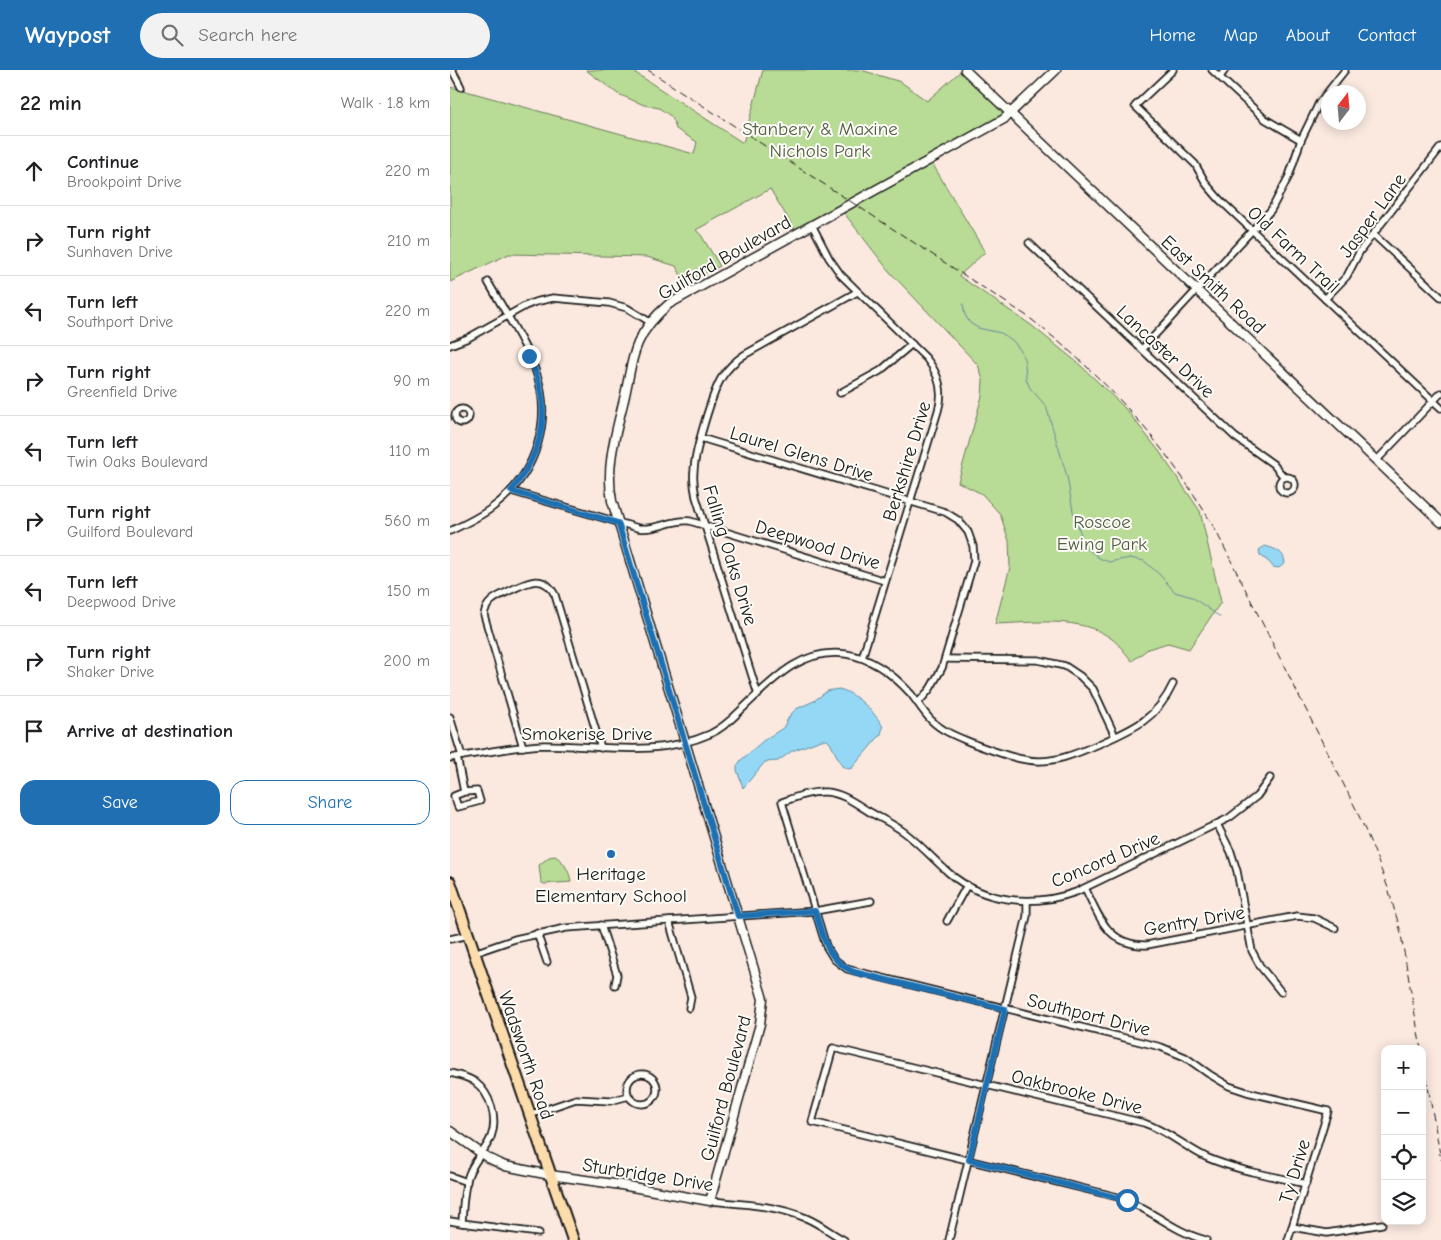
<!DOCTYPE html>
<html lang="en">
<head>
<meta charset="utf-8">
<style>
	body { margin:0; font-family:"Comic Neue",sans-serif; background:#f2f2f2; color:#202124 }
	.controls { position:absolute; right:15px; bottom:15px; display:grid; overflow:hidden; border-radius:10px; box-shadow:0 2px 12px #0003 }
	.controls button { width:45px; height:45px; display:grid; place-items:center; padding:0; border:0; border-bottom:1px solid #e0e0e0; background:#fff; color:#202124; font:25px sans-serif }
	.compass { position:absolute; left:871px; top:15px; width:45px; height:45px; border-radius:50%; background:#fff; box-shadow:0 2px 12px #0003; rotate:16deg }
	.stop { position:absolute; width:15px; height:15px; margin:-11px; border:4px solid #1f6fb2; border-radius:50%; background:#fff }
	.stop.end { background:#1f6fb2; border-color:#fff; box-shadow:0 1px 5px #0008 }
	.list { margin:0; padding:0; list-style:none }
	h2 { display:flex; justify-content:space-between; align-items:center; height:65px; margin:0; padding:0 20px; font-size:21px }
	h2 small { font-size:16px; font-weight:400; color:#757577 }
	.list li { display:grid; grid-template-columns:32px 1fr auto; gap:15px; align-items:center; box-sizing:border-box; height:70px; padding:0 20px; border-top:1px solid #e0e0e0 }
	.list b { display:block; font-size:19px; white-space:nowrap }
	.list p { margin:0; font-size:16px; white-space:nowrap; color:#757577 }
	.list em { font-size:16px; font-style:normal; color:#757577 }
	.actions { display:flex; gap:10px; padding:15px 20px }
	.actions a { flex:1; padding:11px 0; border:1px solid #1f6fb2; border-radius:15px; text-align:center; font-size:18px; color:#1f6fb2 }
	.actions .main { background:#1f6fb2; color:#fff }
	.icon { flex:none; width:28px; height:28px; fill:none; stroke:currentColor; stroke-width:2; stroke-linecap:round; stroke-linejoin:round }
	.map { position:relative; flex:none; width:991px; height:1170px; overflow:hidden }
	header { display:flex; align-items:center; gap:30px; box-sizing:border-box; height:70px; padding:0 25px; background:#1f6fb2; color:#fff }
	header strong { font-size:24px }
	nav { display:flex; gap:28px; margin-inline-start:auto; font-size:18px }
	.search { width:350px; height:45px; background:#f2f2f2; display:flex; align-items:center; gap:12px; box-sizing:border-box; padding:0 18px; border-radius:28px; color:#757577; font-size:19px }
	main { display:flex }
	aside { flex:1; background:#fff }
	.map>svg:first-child { display:block }
	.green { fill:#b8db95; stroke:#6a7c58 }
	.water { fill:#94d8f6; stroke:#648d9f }
	.lines { fill:none; stroke-linecap:round; stroke-linejoin:round }
	.stream { stroke:#648d9f; stroke-width:1 }
	.street-casing { stroke:#1c1c1c; stroke-width:9 }
	.secondary-casing { stroke:#1c1c1c; stroke-width:11 }
	.highway-casing { stroke:#1c1c1c; stroke-width:14 }
	.street { stroke:#fdfcf7; stroke-width:5.5 }
	.secondary { stroke:#fdfcf7; stroke-width:8 }
	.highway { stroke:#fddcac; stroke-width:10 }
	.rail { stroke:#1c1c1c; stroke-width:1; stroke-dasharray:8 4; stroke-linecap:butt }
	.route { stroke:#1f6fb2; stroke-width:6 }
	.poi-dot { fill:#1f6fb2; stroke:#fdfcf7; stroke-width:2 }
	.labels { text-anchor:middle; stroke-width:4; stroke-linejoin:round; paint-order:stroke }
	.park-label { font-size:19px; fill:#535f46; stroke:#fdfcf7 }
	.street-label { font-size:19px; fill:#1c1c1c; stroke:#fdfcf7 }
	.poi-label { font-size:19px; fill:#1c1c1c; stroke:#fdfcf7 }
</style>
</head>
<body>
<header>
<strong>Waypost</strong>
<div class="search"><svg class="icon" aria-label="search" viewBox="0 0 24 24"><circle cx="10" cy="10" r="6"/><path d="M15 15l6 6"/></svg>Search here</div>
<nav><a>Home</a><a>Map</a><a>About</a><a>Contact</a></nav>
</header>
<main>
<aside>
<h2>22 min<small>Walk · 1.8 km</small></h2>
<ul class="list">
<li><svg class="icon" aria-label="ahead" viewBox="0 0 24 24"><path d="M12 20V5M6 11l6-6 6 6"/></svg><div><b>Continue</b><p>Brookpoint Drive</p></div><em>220 m</em></li>
<li><svg class="icon" aria-label="right" viewBox="0 0 24 24"><path d="M7 20v-9h11M14 6l5 5-5 5"/></svg><div><b>Turn right</b><p>Sunhaven Drive</p></div><em>210 m</em></li>
<li><svg class="icon" aria-label="left" viewBox="0 0 24 24"><path d="M17 20v-9H6M10 6l-5 5 5 5"/></svg><div><b>Turn left</b><p>Southport Drive</p></div><em>220 m</em></li>
<li><svg class="icon" aria-label="right" viewBox="0 0 24 24"><path d="M7 20v-9h11M14 6l5 5-5 5"/></svg><div><b>Turn right</b><p>Greenfield Drive</p></div><em>90 m</em></li>
<li><svg class="icon" aria-label="left" viewBox="0 0 24 24"><path d="M17 20v-9H6M10 6l-5 5 5 5"/></svg><div><b>Turn left</b><p>Twin Oaks Boulevard</p></div><em>110 m</em></li>
<li><svg class="icon" aria-label="right" viewBox="0 0 24 24"><path d="M7 20v-9h11M14 6l5 5-5 5"/></svg><div><b>Turn right</b><p>Guilford Boulevard</p></div><em>560 m</em></li>
<li><svg class="icon" aria-label="left" viewBox="0 0 24 24"><path d="M17 20v-9H6M10 6l-5 5 5 5"/></svg><div><b>Turn left</b><p>Deepwood Drive</p></div><em>150 m</em></li>
<li><svg class="icon" aria-label="right" viewBox="0 0 24 24"><path d="M7 20v-9h11M14 6l5 5-5 5"/></svg><div><b>Turn right</b><p>Shaker Drive</p></div><em>200 m</em></li>
<li><svg class="icon" aria-label="arrive" viewBox="0 0 24 24"><path d="M6 21V4h12l-3 4 3 4H6"/></svg><div><b>Arrive at destination</b></div></li>
</ul>
<div class="actions"><a class="main">Save</a><a>Share</a></div>
</aside>
<div class="map">
<svg width="991" height="1170" viewBox="0 0 991 1170">
	<rect width="100%" height="100%" fill="#fbe9e0"/>
	<filter id="ink" filterUnits="userSpaceOnUse"><feTurbulence type="fractalNoise" baseFrequency=".02" numOctaves="2"/><feDisplacementMap in="SourceGraphic" scale="10" xChannelSelector="R" yChannelSelector="G"/><feConvolveMatrix kernelMatrix="1 2 1 2 8 2 1 2 1" color-interpolation-filters="sRGB"/></filter>
	<g filter="url(#ink)">
		<g class="green">
			<polygon points="3,0 7,0 12,9 16,21 244,84 247,72 226,59 222,47 209,38 194,35 168,24 136,0 181,0 293,73 313,0 411,0 451,12 477,31 512,0 559,44 345,160 320,119 246,160 251,165 270,196 235,213 226,196 197,187 59,184 0,212 0,17 8,19 12,17"/>
			<path d="M482,93l53,89 -26,24 72,49 47,38 47,45 34,43 41,60 21,91 -32,47 -21,-6 -20,6 -16,12c-6,-7 -13,-17 -20,-22 -32,-24 -80,-16 -117,-15l15,-57 -1,-26 -9,-27 -18,-20 -24,-12 24,-86 1,-16 -5,-15 -89,-94 -45,-58z"/>
			<path d="M105,786c9,5 15,16 16,26l-27,2 -3,-2 -2,-17 10,-8z"/>
		</g>
		<g class="water">
			<path d="M815,476c10,3 19,5 20,17l-6,5 -6,-1 -3,-4 -10,-8 -1,-5z"/>
			<path d="M389,619c15,3 37,24 44,38l-2,7 -29,34 -4,1 -6,-3 -12,-23 -3,-3h-6l-29,11 -14,10 -13,1 -22,26 -6,-18v-4l4,-6 23,-20 19,-12 7,-13 6,-6 18,-8 13,-10z"/>
		</g>
		<g class="lines">
			<polyline class="stream" points="513,234 515,245 520,253 528,258 551,263 562,270 571,281 575,292 576,309 580,318 596,336 617,406 623,441 635,477 649,488 659,492 680,488 694,491 709,504 725,522 742,527 770,547"/>
			<defs>
				<g id="street">
					<polyline points="2,0 11,17"/>
					<polyline points="723,0 685,36 745,94 757,115 770,130 991,338"/>
					<polyline points="762,0 815,49 851,70"/>
					<polyline points="770,7 775,0"/>
					<path d="M362,155l17,33 12,17 85,83c13,16 18,34 12,53l-76,247"/>
					<polyline points="923,164 991,227"/>
					<polyline points="579,173 785,367 823,394 834,407"/>
					<polyline points="875,229 897,206 910,181 991,77"/>
					<polyline points="0,275 18,268 75,236 85,232 103,228 159,233 177,238 200,252"/>
					<polyline points="692,279 821,140 839,106 851,70 869,33 895,0"/>
					<polyline points="390,323 430,301 462,274"/>
					<circle cx="12" cy="346" r="7"/>
					<polyline points="251,368 495,442 508,450 518,462 523,476 524,491 492,598 480,619 468,633"/>
					<polyline points="927,390 991,323"/>
					<circle cx="837" cy="415" r="8"/>
					<path d="M61,421l127,37c19,3 33,-9 52,-7l195,60"/>
					<path d="M0,461c15,-7 30,-14 43,-24 43,-32 61,-87 42,-138 -11,-28 -32,-61 -47,-87"/>
					<polyline points="495,589 588,590 615,596 630,606 643,619 665,666"/>
					<path d="M308,625l-62,-198c-2,-9 -3,-18 -2,-27 1,-19 18,-77 28,-93 6,-9 13,-16 22,-22l113,-63"/>
					<polyline points="0,647 12,686"/>
					<path d="M73,677l-39,-132c2,-15 15,-19 27,-25 17,-8 33,-17 44,5l46,153"/>
					<polyline points="7,687 14,722 4,726 8,737 30,731 27,721 14,722"/>
					<path d="M0,688c31,-4 63,-12 94,-13 56,0 112,13 166,-11 11,-5 20,-13 29,-22 30,-28 60,-65 107,-58 25,4 48,21 65,40 7,9 12,18 20,26 13,13 30,18 46,25 56,20 67,23 122,-1 34,-15 58,-25 74,-60"/>
					<path d="M820,708l-13,18 -28,22 -153,74c-42,15 -92,11 -127,-19 -15,-13 -29,-29 -45,-41 -11,-8 -24,-14 -36,-21 -13,-8 -26,-18 -42,-19 -15,-1 -30,5 -44,10l44,144 8,13 13,10 314,78 24,10 24,17 20,12 18,6 81,19 -40,129"/>
					<polyline points="767,754 781,782 787,801 802,881 810,896 831,922"/>
					<path d="M635,818c15,30 23,58 62,57l150,-29 17,2 21,10"/>
					<polyline points="219,851 241,927 239,938"/>
					<polyline points="497,851 517,815"/>
					<polyline points="151,855 167,905 165,915"/>
					<polyline points="87,863 97,892"/>
					<polyline points="0,869 19,865"/>
					<polyline points="24,883 65,869 116,858 365,841 421,831"/>
					<path d="M0,1003c8,2 18,4 25,9 16,12 23,37 16,55 -6,15 -19,25 -23,40 -5,14 -5,31 -6,46l77,10"/>
					<circle cx="192" cy="1019" r="15"/>
					<polyline points="79,1045 126,1029 160,1031 179,1026"/>
					<polyline points="0,1106 17,1112"/>
					<path d="M260,1131c33,3 65,4 96,17 14,6 25,15 38,22"/>
					<polyline points="0,1151 12,1153"/>
					<polyline points="842,1157 877,1163 932,1154"/>
					<polyline points="499,1170 577,846 577,831"/>
					<path d="M756,1170c-33,-8 -56,-32 -88,-43l-306,-75 21,-74 311,75c24,8 42,25 64,35 31,13 66,18 98,26"/>
				</g>
				<g id="secondary">
					<polyline points="515,0 991,452"/>
					<path d="M0,1061l38,27 17,8 45,9 71,10 89,16 50,-177 3,-25 -151,-498c-7,-36 5,-71 13,-106 4,-17 6,-36 13,-52 7,-16 18,-28 31,-39l335,-185 52,-49"/>
				</g>
				<polyline id="highway" points="0,812 123,1170"/>
			</defs>
			<use href="#street" class="street-casing"/>
			<use href="#secondary" class="secondary-casing"/>
			<use href="#highway" class="highway-casing"/>
			<use href="#street" class="street"/>
			<use href="#secondary" class="secondary"/>
			<use href="#highway" class="highway"/>
			<g class="rail">
				<path d="M198,0l379,246c79,61 140,129 189,215l140,278 17,39 15,40 12,41 21,120"/>
				<polyline points="972,983 991,1090"/>
			</g>
		</g>
	</g>
	<g class="lines" filter="url(#ink)">
		<path class="route" d="M79,286c24,49 16,94 -18,135l107,32 120,393 77,-5c9,27 11,49 39,61l151,37 -36,151 158,40"/>
	</g>
	<circle class="poi-dot" cx="161" cy="784" r="5"/>
	<g class="labels">
		<g class="park-label">
			<text x="370" y="65">Stanbery &amp; Maxine<tspan x="370" dy="22">Nichols Park</tspan></text>
			<text x="652" y="458">Roscoe<tspan x="652" dy="22">Ewing Park</tspan></text>
		</g>
		<g class="street-label">
			<text transform="translate(922 145) rotate(-54)" y="7">Jasper Lane</text>
			<text transform="translate(844 179) rotate(43)" y="7">Old Farm Trail</text>
			<text transform="translate(274 187) rotate(-30)" y="7">Guilford Boulevard</text>
			<text transform="translate(764 214) rotate(43)" y="7">East Smith Road</text>
			<text transform="translate(716 281) rotate(43)" y="7">Lancaster Drive</text>
			<text transform="translate(352 383) rotate(17)" y="7">Laurel Glens Drive</text>
			<text transform="translate(456 391) rotate(-73)" y="7">Berkshire Drive</text>
			<text transform="translate(368 474) rotate(17)" y="7">Deepwood Drive</text>
			<text transform="translate(281 485) rotate(73)" y="7">Falling Oaks Drive</text>
			<text x="137" y="670">Smokerise Drive</text>
			<text transform="translate(655 789) rotate(-23)" y="7">Concord Drive</text>
			<text transform="translate(744 850) rotate(-10)" y="7">Gentry Drive</text>
			<text transform="translate(639 944) rotate(14)" y="7">Southport Drive</text>
			<text transform="translate(77 985) rotate(71)" y="7">Wadsworth Road</text>
			<text transform="translate(275 1018) rotate(-75)" y="7">Guilford Boulevard</text>
			<text transform="translate(627 1021) rotate(14)" y="7">Oakbrooke Drive</text>
			<text transform="translate(844 1101) rotate(-73)" y="7">Ty Drive</text>
			<text transform="translate(198 1104) rotate(9)" y="7">Sturbridge Drive</text>
		</g>
		<g class="poi-label">
			<text x="161" y="810">Heritage<tspan x="161" dy="22">Elementary School</tspan></text>
		</g>
	</g>
</svg>
<div class="controls">
<button>+</button>
<button>−</button>
<button><svg class="icon" aria-label="locate" viewBox="0 0 24 24"><circle cx="12" cy="12" r="6"/><path d="M12 2v4M12 18v4M2 12h4M18 12h4"/></svg></button>
<button><svg class="icon" aria-label="layers" viewBox="0 0 24 24"><path d="M12 4l9 5-9 5-9-5zM3 14l9 5 9-5"/></svg></button>
</div>
<svg class="compass" viewBox="-18 -18 36 36"><path d="M0-13l5 13h-10z" fill="#e53935"/><path d="M0 13l5-13h-10z" fill="#757577"/></svg>
<div class="stop" style="left:677px;top:1130px"></div>
<div class="stop end" style="left:79px;top:286px"></div>
</div>
</main>
</body>
</html>
